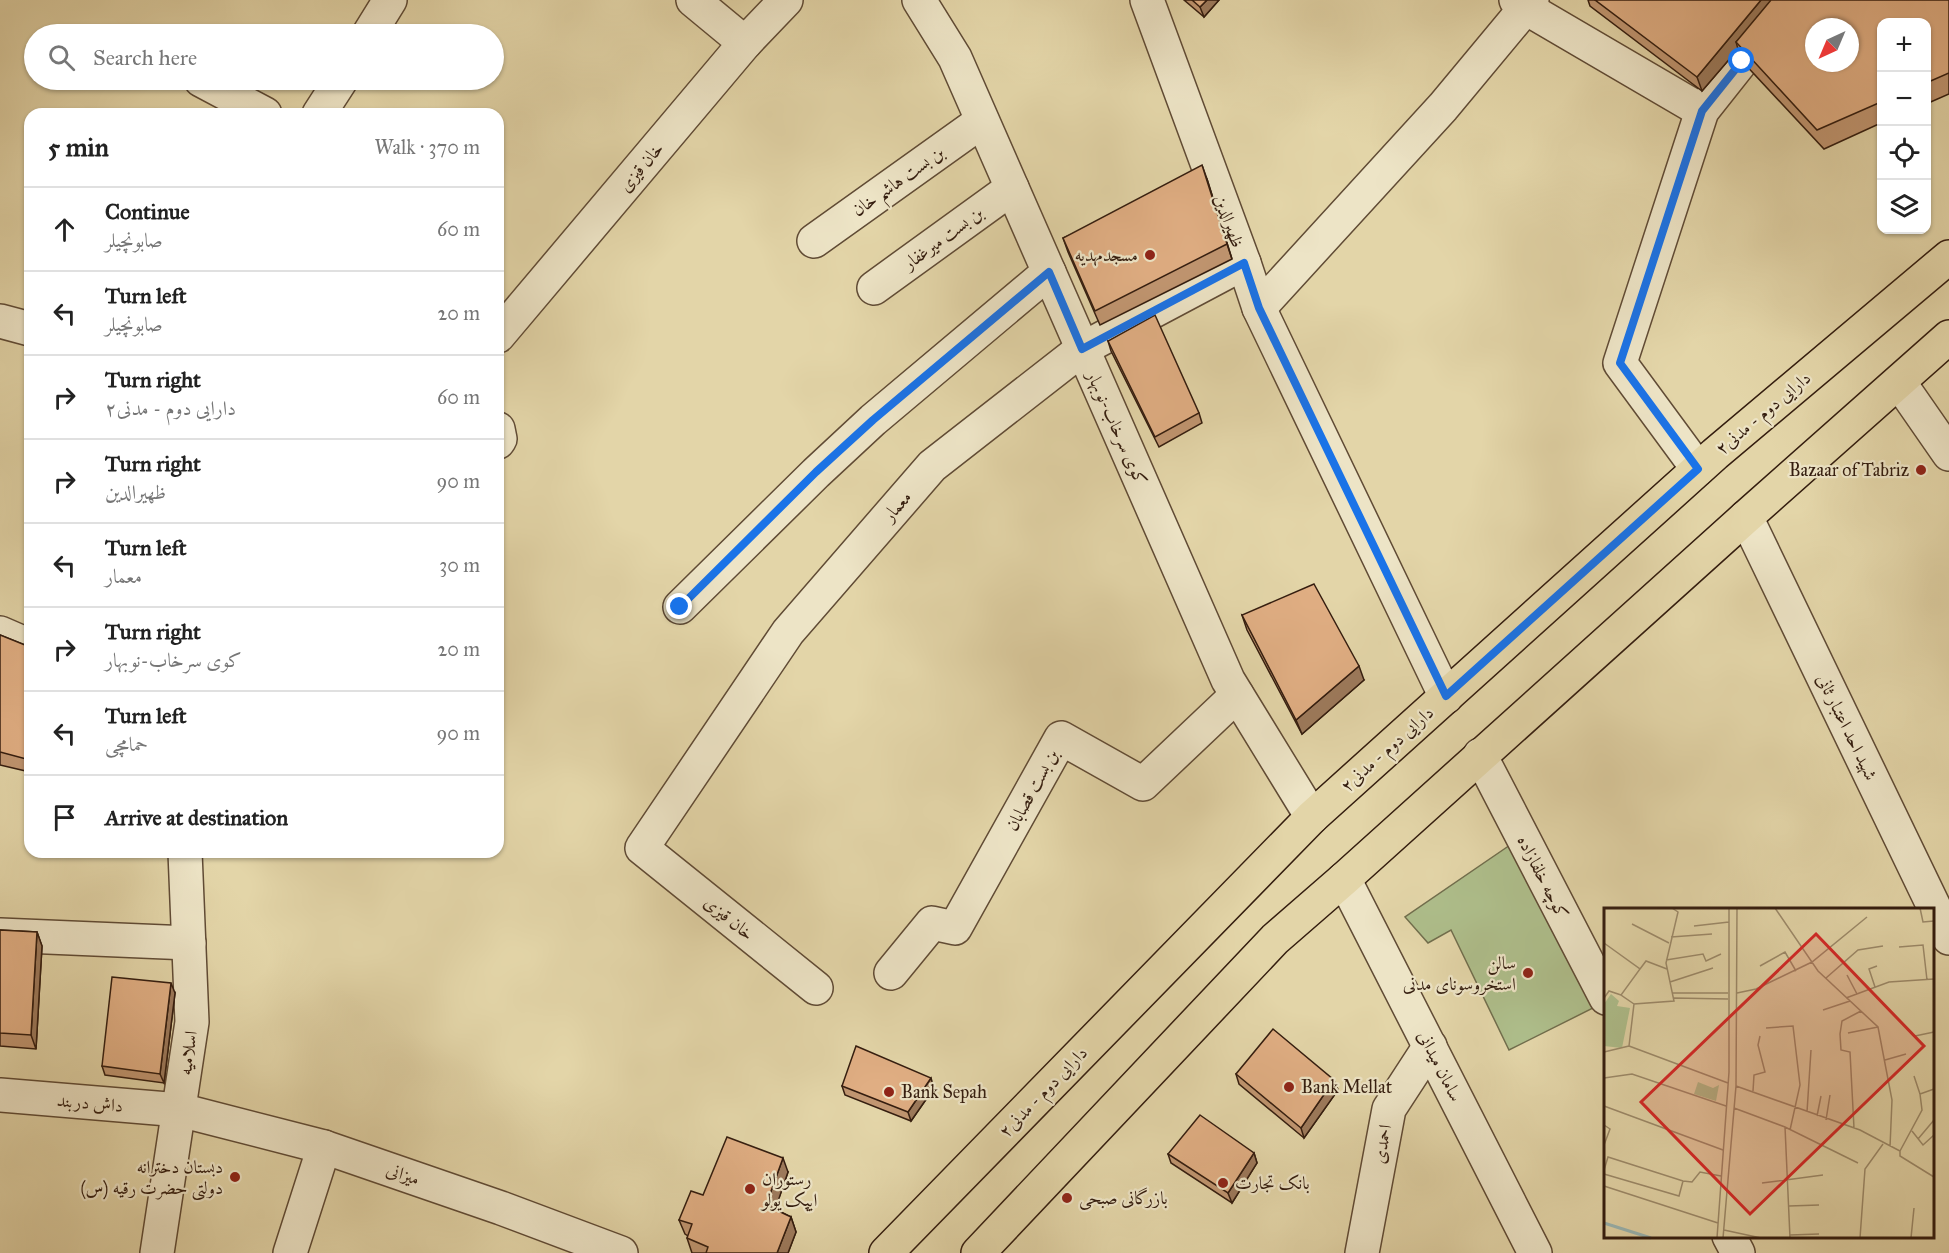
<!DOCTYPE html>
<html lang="en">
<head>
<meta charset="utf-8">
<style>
	body { margin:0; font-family:"IM FELL Great Primer",Amiri,serif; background:#f2f2f2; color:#222 }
	.controls { position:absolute; right:18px; top:18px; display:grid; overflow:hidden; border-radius:12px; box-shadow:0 2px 4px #0004 }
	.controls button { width:54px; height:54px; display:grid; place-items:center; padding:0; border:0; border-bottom:2px solid #e0e0e0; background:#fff; color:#222; font:30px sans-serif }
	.compass { position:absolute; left:1805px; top:18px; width:54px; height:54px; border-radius:50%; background:#fff; box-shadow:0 2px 4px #0004; rotate:224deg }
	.stop { position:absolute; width:18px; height:18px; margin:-14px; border:4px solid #1a73e8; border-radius:50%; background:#fff }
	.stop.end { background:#1a73e8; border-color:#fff; box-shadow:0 2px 6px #0008 }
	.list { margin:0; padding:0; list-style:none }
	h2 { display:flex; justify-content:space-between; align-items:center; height:78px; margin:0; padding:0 24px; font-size:26px }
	h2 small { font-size:20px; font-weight:400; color:#767676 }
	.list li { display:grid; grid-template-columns:39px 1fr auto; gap:18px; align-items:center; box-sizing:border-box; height:84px; padding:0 24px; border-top:2px solid #e0e0e0 }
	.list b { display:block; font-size:22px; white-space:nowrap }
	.list p { margin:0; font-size:20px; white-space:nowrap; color:#767676 }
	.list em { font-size:20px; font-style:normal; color:#767676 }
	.icon { flex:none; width:33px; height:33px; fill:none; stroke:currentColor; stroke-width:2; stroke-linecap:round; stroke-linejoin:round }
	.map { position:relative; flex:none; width:1949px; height:1253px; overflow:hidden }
	.search { position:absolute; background:#fff; box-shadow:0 2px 4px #0004; left:24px; top:24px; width:480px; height:66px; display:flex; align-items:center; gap:15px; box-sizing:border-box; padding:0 21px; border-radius:33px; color:#767676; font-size:22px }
	.panel { position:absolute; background:#fff; box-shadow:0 2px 4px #0004; left:24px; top:108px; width:480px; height:750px; border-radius:18px }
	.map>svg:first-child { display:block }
	.green { fill:#aebe8b; stroke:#716e4d; stroke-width:1.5 }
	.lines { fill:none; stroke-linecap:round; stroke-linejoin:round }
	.minor-casing { stroke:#604b35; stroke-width:36 }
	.major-casing { stroke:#341d0f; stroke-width:36 }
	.minor { stroke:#ede4c6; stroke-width:33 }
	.major { stroke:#e3d5a8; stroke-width:33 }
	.wall { fill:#c19671; stroke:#341d0f; stroke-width:1.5 }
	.shaded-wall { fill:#9d7a5c; stroke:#341d0f; stroke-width:1.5 }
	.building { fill:#e0ae83; stroke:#341d0f; stroke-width:1.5; fill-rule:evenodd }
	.route { stroke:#1a73e8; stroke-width:8 }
	.poi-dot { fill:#8f2418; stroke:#ede4c6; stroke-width:2 }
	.labels { text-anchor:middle; stroke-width:4.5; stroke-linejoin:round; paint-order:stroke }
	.street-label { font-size:18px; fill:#341d0f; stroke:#ede4c6 }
	.poi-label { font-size:18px; fill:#341d0f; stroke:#ede4c6; text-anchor:start }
	.inset-river { fill:none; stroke:#9ab6b3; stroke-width:3 }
	.inset-road { fill:none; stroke:#9d8b6b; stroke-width:1.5 }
	.view { fill:#d62828; fill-opacity:0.15; stroke:#d62828; stroke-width:3 }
	.inset-edge { fill:none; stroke:#341d0f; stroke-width:3 }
</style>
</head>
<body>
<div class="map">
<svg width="1949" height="1253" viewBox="0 0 1949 1253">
	<rect width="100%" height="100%" fill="#e3d5a8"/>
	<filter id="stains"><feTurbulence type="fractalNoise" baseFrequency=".00333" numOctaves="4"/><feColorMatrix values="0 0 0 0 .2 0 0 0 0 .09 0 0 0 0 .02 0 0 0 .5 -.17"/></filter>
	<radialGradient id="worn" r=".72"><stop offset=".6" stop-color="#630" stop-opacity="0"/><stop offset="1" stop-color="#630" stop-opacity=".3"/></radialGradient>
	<polygon class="green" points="1513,843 1601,1004 1509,1050 1451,930 1428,943 1405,917"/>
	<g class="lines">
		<defs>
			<g id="minor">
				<polyline points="693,0 745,43"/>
				<polyline points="919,0 955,58 1228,680 1312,817"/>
				<polyline points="1147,0 1244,263 1259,308 1446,697"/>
				<polyline points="1516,0 1526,8 1702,111"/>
				<polyline points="369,34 390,0"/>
				<polyline points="201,80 265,114"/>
				<polyline points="319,114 341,80"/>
				<polyline points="814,241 982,121"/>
				<polyline points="874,288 1012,188"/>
				<polyline points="1259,308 1443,107 1532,0"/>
				<polyline points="0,321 30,329"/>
				<polyline points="498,336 745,43 786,0"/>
				<polyline points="1899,382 1949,454"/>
				<polyline points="498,429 500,439 498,442"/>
				<polyline points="1698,469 1620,363 1702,111 1790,0"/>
				<polyline points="1746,517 1949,938"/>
				<polyline points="680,607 816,473 873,420 1049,272"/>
				<polyline points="0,633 30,646"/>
				<polyline points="1480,755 1606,998"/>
				<polyline points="1344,879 1535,1253"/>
				<polyline points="0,935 189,943"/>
				<polyline points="891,973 932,923 955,928 1061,738 1143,784 1237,695"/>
				<polyline points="816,988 642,848 788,632 932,466 1082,349 1244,263"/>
				<polyline points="0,1095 180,1110 324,1147 501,1208 621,1253"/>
				<polyline points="1729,1236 1738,1253"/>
				<polyline points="157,1253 192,1022 185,852"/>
				<polyline points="290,1253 324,1147"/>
				<polyline points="1362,1253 1389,1109 1430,1046"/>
			</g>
			<g id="major">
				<polyline points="886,1253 1312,817 1715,454 1949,257"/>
				<polyline points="978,1253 1275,939 1344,879 1746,517 1949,337"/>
			</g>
		</defs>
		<use href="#minor" class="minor-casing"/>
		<use href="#major" class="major-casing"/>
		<use href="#minor" class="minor"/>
		<use href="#major" class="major"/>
	</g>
	<g class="wall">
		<polygon points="1184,0 1219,0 1204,17"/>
		<polygon points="1588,0 1949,0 1949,94 1926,104 1926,22 1881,22 1881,123 1824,149 1742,61 1738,49 1702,91 1590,6"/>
		<polygon points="1207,179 1232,259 1100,325 1068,252 1063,238"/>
		<polygon points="1108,341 1199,413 1202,423 1159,447 1111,351"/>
		<polygon points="1242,615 1364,680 1302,734 1247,630"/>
		<polygon points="0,635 30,647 30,772 0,765"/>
		<polygon points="0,930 37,932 42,946 36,1049 0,1046"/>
		<polygon points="175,993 164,1083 105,1075 102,1066"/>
		<polygon points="1236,1074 1334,1080 1338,1090 1304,1138 1239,1084"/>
		<polygon points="842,1086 934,1088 911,1121 845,1095"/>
		<polygon points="1254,1153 1257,1163 1232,1203 1171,1163 1168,1154"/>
		<polygon points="788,1172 775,1209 791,1217 796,1232 788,1253 692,1253 687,1238 688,1236 685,1234 679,1220 703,1195"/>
	</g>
	<g class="shaded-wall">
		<polygon points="1207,0 1219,0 1204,17 1200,7"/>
		<polygon points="1761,0 1778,0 1736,42 1738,49 1702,91 1697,77"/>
		<polygon points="1202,165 1207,179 1232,259 1227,244"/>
		<polygon points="1359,666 1364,680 1302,734 1296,720"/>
		<polygon points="37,932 42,946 36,1049 31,1035"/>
		<polygon points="171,983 175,993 164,1083 160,1074"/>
		<polygon points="931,1078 934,1088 911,1121 908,1112"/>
		<polygon points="1334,1080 1338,1090 1304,1138 1301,1128"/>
		<polygon points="1254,1153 1257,1163 1232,1203 1228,1193"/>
		<polygon points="783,1158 788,1172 772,1219 766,1205"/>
		<polygon points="791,1217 796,1232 788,1253 777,1253"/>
	</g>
	<g class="building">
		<polygon points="1192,0 1207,0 1200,7"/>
		<polygon points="1595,0 1761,0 1697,77"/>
		<path d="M1771,0h178v73l-23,10v-61h-45v80l-64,28 -81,-88zM1814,27h36v36h-36z"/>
		<polygon points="1202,165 1227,244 1095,311 1063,238"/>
		<polygon points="1155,315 1199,413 1155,437 1108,341"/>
		<polygon points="1314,584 1359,666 1296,720 1242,615"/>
		<polygon points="0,635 30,647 30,760 0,752"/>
		<polygon points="0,930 37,932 31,1035 0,1033"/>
		<polygon points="112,977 171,983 160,1074 102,1066"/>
		<polygon points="1273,1029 1334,1080 1301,1128 1236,1074"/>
		<polygon points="856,1046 931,1078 908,1112 842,1086"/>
		<polygon points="1200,1115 1254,1153 1228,1193 1168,1154"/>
		<polygon points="727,1137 783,1158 766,1205 791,1217 777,1253 706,1253 708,1247 687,1238 692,1224 679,1220 691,1191 703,1195"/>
	</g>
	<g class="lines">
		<polyline class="route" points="680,607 816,472 873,420 1049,272 1082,349 1244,263 1259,308 1446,696 1698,469 1620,363 1702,111 1742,61"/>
	</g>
	<g class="poi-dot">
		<circle cx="1150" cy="255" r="6"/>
		<circle cx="1921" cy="470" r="6"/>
		<circle cx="1528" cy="973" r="6"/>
		<circle cx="1289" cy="1087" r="6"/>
		<circle cx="889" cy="1092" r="6"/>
		<circle cx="235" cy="1177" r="6"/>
		<circle cx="1223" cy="1183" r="6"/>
		<circle cx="750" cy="1189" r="6"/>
		<circle cx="1067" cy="1198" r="6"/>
	</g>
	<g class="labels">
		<g class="street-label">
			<text transform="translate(641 167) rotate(-50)" y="6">خان قیزی</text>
			<text transform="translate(898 181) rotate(-35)" y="6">بن بست هاشم خان</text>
			<text transform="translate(1229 221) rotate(70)" y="6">ظهیرالدین</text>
			<text transform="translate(943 238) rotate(-36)" y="6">بن بست میرغفار</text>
			<text transform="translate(1763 413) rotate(-40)" y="6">دارایی دوم - مدنی۲</text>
			<text transform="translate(1117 428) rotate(66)" y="6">کوی سرخاب-نوبهار</text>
			<text transform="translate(897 506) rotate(-49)" y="6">معمار</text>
			<text transform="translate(1847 727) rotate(64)" y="6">شهید احد اعتبار ثانی</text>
			<text transform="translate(1387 749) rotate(-42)" y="6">دارایی دوم - مدنی۲</text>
			<text transform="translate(1032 790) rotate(-61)" y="6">بن بست قصابان</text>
			<text transform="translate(1543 877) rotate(63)" y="6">کوچه خلفازاده</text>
			<text transform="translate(729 918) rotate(39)" y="6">خان قیزی</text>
			<text transform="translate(188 1053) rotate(-82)" y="6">اسلامیه</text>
			<text transform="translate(1440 1066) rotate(63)" y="6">سامان میدانی</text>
			<text transform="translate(1043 1092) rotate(-46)" y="6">دارایی دوم - مدنی۲</text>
			<text transform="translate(90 1103) rotate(5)" y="6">داش دربند</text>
			<text transform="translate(1382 1144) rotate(-80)" y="6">احمدی</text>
			<text transform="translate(403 1174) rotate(19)" y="6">میزانی</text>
		</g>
		<g class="poi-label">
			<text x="1138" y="261" text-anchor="end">مسجدمهدیه</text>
			<text x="1909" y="476" text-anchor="end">Bazaar of Tabriz</text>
			<text x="1516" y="969" text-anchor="end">سالن<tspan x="1516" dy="21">استخروسونای مدنی</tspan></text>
			<text x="1301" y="1093">Bank Mellat</text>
			<text x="901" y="1098">Bank Sepah</text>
			<text x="223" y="1173" text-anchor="end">دبستان دخترانه<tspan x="223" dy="21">دولتی حضرت رقیه (س)</tspan></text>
			<text x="762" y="1185">رستوران<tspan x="762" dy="21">ایپک یولو</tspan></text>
			<text x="1235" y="1189">بانک تجارت</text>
			<text x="1079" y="1204">بازرگانی صبحی</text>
		</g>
	</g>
	<g transform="translate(1604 908)">
		<rect width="330" height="330" fill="#e3d5a8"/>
		<path d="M7,86l8,7 -2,5 13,2 -8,40 -18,-2v-42zM94,174l15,6 6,-3 -3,16 -22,-7z" fill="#aebe8b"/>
		<path class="inset-river" d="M0,315l47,15"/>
		<path class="inset-road" d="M171,0l43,63 60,56 14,73 -2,47M316,0l3,14 11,-1M28,16l37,19M90,18l35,-4M67,29l41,-3M0,35l36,26 -19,26 13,9M295,39l24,-2 4,35M62,52l37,-6 3,7 15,-7M156,58l25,-14 11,19M36,61l6,-8 21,8M243,67l10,19M222,70l32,-28 25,-4M66,74l43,-14M271,79l-6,-18 8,-3M68,85h56M133,85l19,-4 56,-27 55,-45M330,87v22M0,90l5,-7 12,4M70,90l54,1M242,90l43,-16 45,-3M219,102l27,-9M162,120l27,-2 7,59 -10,45M244,125l30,-6M311,128l19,-4M25,138l5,-42 40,-3 -8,-38 12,-51 -6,-4M25,138l99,37M0,144l25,-6M281,152l21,-6M310,168l6,18M0,170l28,-4 94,32M132,178l124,44 40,21v5l34,21M149,183l1,-16 11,-3 -7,-27 2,-9M0,198l119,44M130,200l51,19 73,36M203,204l4,-62M213,208l4,-20M222,212l4,-25M0,217l6,4 -6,16M181,219l5,111M250,220l-4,-76 -9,-2 -1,-16 2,-13 19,-10M308,223l11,14 11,-10M314,231l16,-19M296,243l22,-41 -2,-16 14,-5M0,262l4,-13 75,24 9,1 8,-10 21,4M0,266l75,22 4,-15M158,275l61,-8M0,278l114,37M185,298l30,-1M120,322l37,8M186,327l29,-1M113,330l12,-166v-164M119,330l13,-152 1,-178M256,330l5,-69 18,-25M307,330l3,-30"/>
		<path class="view" d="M212,26l108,112 -174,168 -109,-112z"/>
		<rect width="330" height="330" class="inset-edge"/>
	</g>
	<rect width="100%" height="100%" filter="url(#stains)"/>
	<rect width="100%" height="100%" fill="url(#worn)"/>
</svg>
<div class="controls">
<button>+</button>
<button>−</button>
<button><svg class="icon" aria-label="locate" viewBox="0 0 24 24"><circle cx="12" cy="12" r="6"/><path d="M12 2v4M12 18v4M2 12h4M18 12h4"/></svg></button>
<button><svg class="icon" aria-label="layers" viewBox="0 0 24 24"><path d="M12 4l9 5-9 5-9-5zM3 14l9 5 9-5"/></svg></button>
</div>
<svg class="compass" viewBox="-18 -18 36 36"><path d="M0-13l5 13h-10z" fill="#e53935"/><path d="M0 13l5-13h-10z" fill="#767676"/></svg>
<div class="stop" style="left:1742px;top:61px"></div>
<div class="stop end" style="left:680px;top:607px"></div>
<div class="search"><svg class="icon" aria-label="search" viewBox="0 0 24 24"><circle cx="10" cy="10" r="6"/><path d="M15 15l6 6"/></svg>Search here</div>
<section class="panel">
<h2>5 min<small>Walk · 370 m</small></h2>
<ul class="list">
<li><svg class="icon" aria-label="ahead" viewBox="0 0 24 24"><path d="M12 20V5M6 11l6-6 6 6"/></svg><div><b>Continue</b><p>صابونچیلر</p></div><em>60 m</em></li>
<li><svg class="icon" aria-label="left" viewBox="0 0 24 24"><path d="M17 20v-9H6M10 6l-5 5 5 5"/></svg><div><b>Turn left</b><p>صابونچیلر</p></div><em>20 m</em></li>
<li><svg class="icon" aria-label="right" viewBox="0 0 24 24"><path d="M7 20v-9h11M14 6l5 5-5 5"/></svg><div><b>Turn right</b><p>دارایی دوم - مدنی۲</p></div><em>60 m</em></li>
<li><svg class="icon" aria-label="right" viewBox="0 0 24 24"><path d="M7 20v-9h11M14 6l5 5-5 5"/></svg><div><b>Turn right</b><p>ظهیرالدین</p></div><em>90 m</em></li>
<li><svg class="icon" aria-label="left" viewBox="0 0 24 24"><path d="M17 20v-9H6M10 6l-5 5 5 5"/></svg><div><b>Turn left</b><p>معمار</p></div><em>30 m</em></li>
<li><svg class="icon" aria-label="right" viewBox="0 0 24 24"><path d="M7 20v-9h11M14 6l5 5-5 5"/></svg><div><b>Turn right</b><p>کوی سرخاب-نوبهار</p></div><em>20 m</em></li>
<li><svg class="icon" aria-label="left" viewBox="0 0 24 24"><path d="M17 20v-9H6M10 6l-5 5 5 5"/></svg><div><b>Turn left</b><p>حمامچی</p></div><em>90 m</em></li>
<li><svg class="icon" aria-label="arrive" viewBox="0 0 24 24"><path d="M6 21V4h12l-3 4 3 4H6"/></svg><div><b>Arrive at destination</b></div></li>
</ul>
</section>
</div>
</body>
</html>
